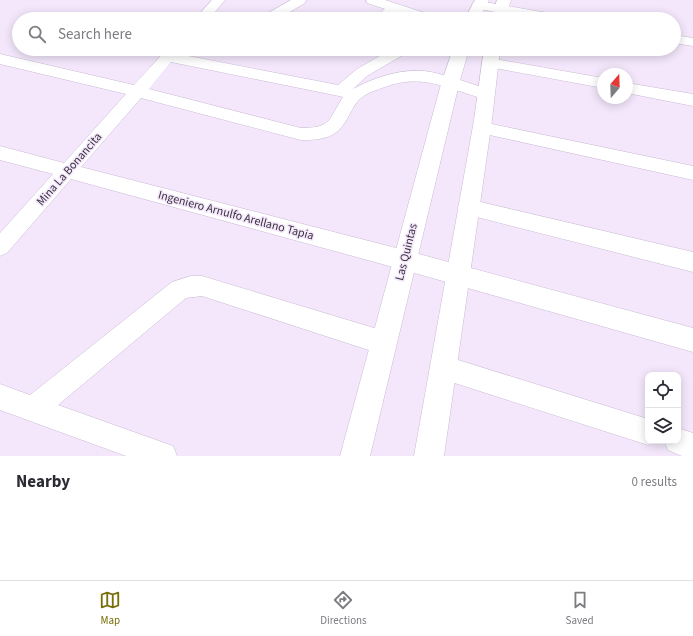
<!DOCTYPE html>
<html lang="en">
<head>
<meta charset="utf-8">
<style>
	body { margin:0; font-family:"Source Sans 3",sans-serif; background:#f2f2f3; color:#2b2b33 }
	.controls { position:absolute; right:12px; bottom:12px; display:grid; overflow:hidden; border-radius:8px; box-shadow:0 2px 10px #0003 }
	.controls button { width:36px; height:36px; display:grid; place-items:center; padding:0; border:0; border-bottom:1px solid #e1e1e2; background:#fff; color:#2b2b33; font:20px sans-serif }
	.compass { position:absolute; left:597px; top:68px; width:36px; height:36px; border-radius:50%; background:#fff; box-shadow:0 2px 10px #0003; rotate:19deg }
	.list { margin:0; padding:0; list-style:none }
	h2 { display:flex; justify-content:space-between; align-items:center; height:52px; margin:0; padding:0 16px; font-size:17px }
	h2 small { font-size:13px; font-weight:400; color:#7c7c81 }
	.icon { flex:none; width:22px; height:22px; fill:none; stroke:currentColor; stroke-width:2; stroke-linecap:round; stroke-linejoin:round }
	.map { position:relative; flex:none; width:693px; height:456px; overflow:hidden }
	.search { position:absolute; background:#fff; box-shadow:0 2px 10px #0003; left:12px; right:12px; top:12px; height:44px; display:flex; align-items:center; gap:10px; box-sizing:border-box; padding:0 14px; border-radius:22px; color:#7c7c81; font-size:15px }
	.sheet { height:124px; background:#fff }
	nav { display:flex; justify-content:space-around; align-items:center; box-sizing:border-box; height:56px; border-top:1px solid #e1e1e2; background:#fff; font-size:11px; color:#7c7c81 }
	nav a { display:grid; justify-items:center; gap:2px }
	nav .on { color:#776d0a }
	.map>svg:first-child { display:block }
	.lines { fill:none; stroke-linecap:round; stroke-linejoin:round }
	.minor-casing { stroke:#cabbd3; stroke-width:1 }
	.tertiary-casing { stroke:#cabbd3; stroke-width:1 }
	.minor { fill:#fff; fill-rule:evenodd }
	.tertiary { fill:#fff; fill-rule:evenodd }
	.labels { text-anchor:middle; stroke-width:3; stroke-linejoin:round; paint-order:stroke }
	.street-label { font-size:12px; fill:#3a343e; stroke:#f4e7fc }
</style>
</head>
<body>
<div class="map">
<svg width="693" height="456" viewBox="0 0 693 456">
	<rect width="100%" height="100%" fill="#f4e7fc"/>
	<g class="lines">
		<defs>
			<g id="minor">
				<polygon points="212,0 225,0 209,19 195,19"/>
				<polygon points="291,0 306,0 305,3 278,19 261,19 263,16"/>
				<polygon points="366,0 385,0 431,15 433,18 416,19 397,13 387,19 371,19 385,9 367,3"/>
				<polygon points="479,1 559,15 564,16 566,19 536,19 474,8 472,5 474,2"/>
				<polygon points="117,13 136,16 138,19 112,19 110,17 112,14"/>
				<polygon points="674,35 693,38 693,46 674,43"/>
				<path d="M167,49h15l-4,5 160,31 19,-16 35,-20h18l-2,3 -41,24 -14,13c22,-12 52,-22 78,-17 20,4 40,12 60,18l2,4 -2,4 -6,1c-38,-10 -62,-27 -103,-11 -8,3 -18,6 -24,13 -5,5 -7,12 -11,18 -10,19 -25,21 -46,21l-160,-42 -60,69 323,83 289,78v24l-289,-82 -333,-91 -64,74 -7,3v-23l53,-59 -53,-14v-14l64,17 62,-69 -126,-30v-10l134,31zM171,62l168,34 4,1c-15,23 -11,31 -42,31l-152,-39z"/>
				<path d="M306,49h31l-2,3c-8,2 -19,2 -27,0z"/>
				<polygon points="489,58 603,78 603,88 484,66 482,63 484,60"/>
				<polygon points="627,83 693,94 693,106 627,93"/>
				<polygon points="482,122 693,166 693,180 476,132 474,128 476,124"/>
				<polygon points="468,199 693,252 693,272 461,213 458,207 461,201"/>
				<polygon points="191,276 202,276 384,331 392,335 396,343 392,351 384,355 202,296 186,298 58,405 173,446 177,456 126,456 0,410 0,384 30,395 172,282"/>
				<polygon points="442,355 648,419 648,441 657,441 648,445 442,379 433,376 430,367 433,358"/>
				<polygon points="678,428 693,433 693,456 682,456 668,450 664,441 678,441"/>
			</g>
			<g id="tertiary">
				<polygon points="475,0 489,0 479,19 465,19"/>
				<polygon points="497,0 511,0 505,19 491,19"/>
				<polygon points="453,49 469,49 459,84 370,456 340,456 441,84"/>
				<polygon points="484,49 500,49 492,120 444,456 414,456 474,120"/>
			</g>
		</defs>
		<use href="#minor" class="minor-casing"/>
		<use href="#tertiary" class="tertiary-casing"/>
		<use href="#minor" class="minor"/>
		<use href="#tertiary" class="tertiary"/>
	</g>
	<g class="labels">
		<g class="street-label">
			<text transform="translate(69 169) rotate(-49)" y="4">Mina La Bonancita</text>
			<text transform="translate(236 215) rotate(15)" y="4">Ingeniero Arnulfo Arellano Tapia</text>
			<text transform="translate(406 252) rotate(-76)" y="4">Las Quintas</text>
		</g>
	</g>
</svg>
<div class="controls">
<button><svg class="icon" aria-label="locate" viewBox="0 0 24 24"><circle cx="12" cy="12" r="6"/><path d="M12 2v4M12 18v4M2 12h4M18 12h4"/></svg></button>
<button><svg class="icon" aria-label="layers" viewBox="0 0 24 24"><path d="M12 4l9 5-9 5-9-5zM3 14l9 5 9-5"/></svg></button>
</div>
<svg class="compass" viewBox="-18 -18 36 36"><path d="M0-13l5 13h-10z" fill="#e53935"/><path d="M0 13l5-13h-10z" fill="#7c7c81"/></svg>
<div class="search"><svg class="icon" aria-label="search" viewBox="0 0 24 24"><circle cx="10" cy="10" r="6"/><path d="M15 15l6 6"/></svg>Search here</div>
</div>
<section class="sheet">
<h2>Nearby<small>0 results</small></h2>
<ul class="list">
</ul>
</section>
<nav>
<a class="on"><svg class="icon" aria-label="map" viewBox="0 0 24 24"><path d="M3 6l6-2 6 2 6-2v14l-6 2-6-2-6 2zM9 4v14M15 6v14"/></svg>Map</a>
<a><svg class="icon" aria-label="directions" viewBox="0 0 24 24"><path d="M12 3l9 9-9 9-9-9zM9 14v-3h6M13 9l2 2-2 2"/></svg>Directions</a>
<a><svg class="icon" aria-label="saved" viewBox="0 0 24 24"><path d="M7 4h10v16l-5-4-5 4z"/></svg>Saved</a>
</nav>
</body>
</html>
